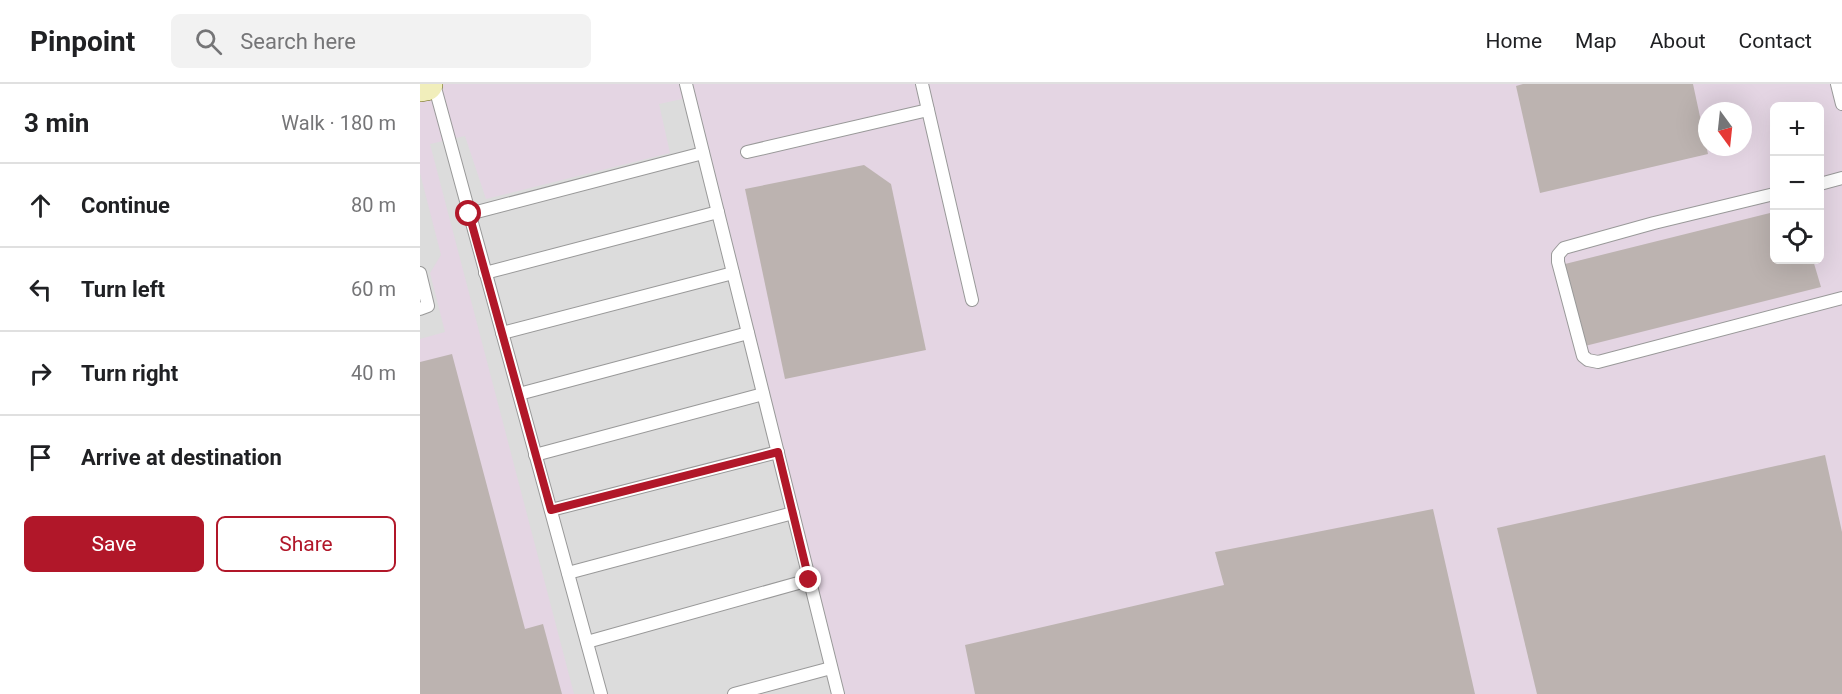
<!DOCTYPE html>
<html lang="en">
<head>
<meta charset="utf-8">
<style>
	body { margin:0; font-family:Roboto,sans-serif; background:#f2f2f2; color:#202124 }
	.controls { position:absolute; right:18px; top:18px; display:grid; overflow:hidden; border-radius:9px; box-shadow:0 6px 24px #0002 }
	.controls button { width:54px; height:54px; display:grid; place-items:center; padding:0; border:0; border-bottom:2px solid #e0e0e0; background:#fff; color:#202124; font:30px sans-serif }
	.compass { position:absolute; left:1278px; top:18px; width:54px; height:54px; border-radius:50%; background:#fff; box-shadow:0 6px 24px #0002; rotate:165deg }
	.stop { position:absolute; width:18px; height:18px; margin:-14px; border:4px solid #b11729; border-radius:50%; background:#fff }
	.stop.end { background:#b11729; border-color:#fff; box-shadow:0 2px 6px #0008 }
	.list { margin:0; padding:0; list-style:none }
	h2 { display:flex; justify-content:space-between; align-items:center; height:78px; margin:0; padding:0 24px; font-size:26px }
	h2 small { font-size:20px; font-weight:400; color:#757577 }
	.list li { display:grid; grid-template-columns:39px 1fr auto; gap:18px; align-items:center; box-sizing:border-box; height:84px; padding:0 24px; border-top:2px solid #e0e0e0 }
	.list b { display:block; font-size:22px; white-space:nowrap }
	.list em { font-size:20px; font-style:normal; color:#757577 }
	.actions { display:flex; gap:12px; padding:18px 24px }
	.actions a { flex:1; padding:14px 0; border:2px solid #b11729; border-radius:9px; text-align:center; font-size:21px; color:#b11729 }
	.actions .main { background:#b11729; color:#fff }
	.icon { flex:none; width:33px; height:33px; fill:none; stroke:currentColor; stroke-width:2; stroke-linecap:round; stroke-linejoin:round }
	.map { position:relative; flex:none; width:1422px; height:610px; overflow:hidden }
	header { display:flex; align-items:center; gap:36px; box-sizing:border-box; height:84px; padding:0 30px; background:#fff; border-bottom:2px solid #e0e0e0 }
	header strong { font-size:28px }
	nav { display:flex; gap:33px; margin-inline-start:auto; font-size:21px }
	.search { width:420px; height:54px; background:#f2f2f2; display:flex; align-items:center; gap:15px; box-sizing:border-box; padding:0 21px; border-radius:9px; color:#757577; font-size:22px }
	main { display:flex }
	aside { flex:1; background:#fff }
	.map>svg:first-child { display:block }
	.industrial { fill:#e4d5e3; fill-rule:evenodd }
	.parking { fill:#dcdcdc }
	.building { fill:#bcb3b0 }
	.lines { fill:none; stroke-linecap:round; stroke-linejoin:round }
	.lane-casing { stroke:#999; stroke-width:14 }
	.secondary-casing { stroke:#656411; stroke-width:34 }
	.lane { stroke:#fff; stroke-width:12 }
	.secondary { stroke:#f1eebb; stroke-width:33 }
	.route { stroke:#b11729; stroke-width:8 }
</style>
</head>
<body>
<header>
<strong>Pinpoint</strong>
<div class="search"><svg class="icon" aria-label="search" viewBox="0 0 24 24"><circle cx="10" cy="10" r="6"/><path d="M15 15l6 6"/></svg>Search here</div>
<nav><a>Home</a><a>Map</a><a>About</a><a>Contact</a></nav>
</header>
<main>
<aside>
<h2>3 min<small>Walk · 180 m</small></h2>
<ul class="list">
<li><svg class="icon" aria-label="ahead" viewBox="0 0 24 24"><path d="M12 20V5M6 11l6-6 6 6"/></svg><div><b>Continue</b></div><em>80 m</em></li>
<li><svg class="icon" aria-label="left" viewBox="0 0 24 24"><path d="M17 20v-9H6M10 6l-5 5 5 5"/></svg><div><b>Turn left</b></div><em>60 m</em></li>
<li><svg class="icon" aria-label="right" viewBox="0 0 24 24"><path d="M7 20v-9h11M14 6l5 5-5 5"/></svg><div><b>Turn right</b></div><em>40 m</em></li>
<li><svg class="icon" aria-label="arrive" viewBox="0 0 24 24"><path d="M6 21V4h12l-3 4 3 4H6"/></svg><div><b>Arrive at destination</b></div></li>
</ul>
<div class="actions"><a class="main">Save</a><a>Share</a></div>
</aside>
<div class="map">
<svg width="1422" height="610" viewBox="0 0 1422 610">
	<rect width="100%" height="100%" fill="#ece8e3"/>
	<path class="industrial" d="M0,0h1422v610h-1422zM1354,22h46v154h-46zM1287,27h36v36h-36z"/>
	<g class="parking">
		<polygon points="276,12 425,610 154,610 10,60 45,52 66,115 250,69 239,20"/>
		<polygon points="0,89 21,171 10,189 25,248 0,255"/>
	</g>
	<g class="building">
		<polygon points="1103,0 1273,0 1288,70 1120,109 1096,2"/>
		<polygon points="444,81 471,100 506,266 365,295 325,105"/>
		<polygon points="1354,128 1354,176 1393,176 1401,203 1165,262 1145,180"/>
		<polygon points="32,270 105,545 123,540 142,610 0,610 0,278"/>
		<polygon points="1405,371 1422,448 1422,610 1117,610 1077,444"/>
		<polygon points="1013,425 1055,610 555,610 545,561 804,501 795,468"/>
	</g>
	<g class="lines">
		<defs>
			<g id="lane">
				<polyline points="14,0 181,610"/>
				<polyline points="266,0 418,610"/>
				<polyline points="502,0 552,216"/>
				<polyline points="1417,0 1422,20"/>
				<polyline points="327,68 508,26"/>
				<polyline points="1400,100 1422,94"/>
				<polyline points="1354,110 1234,139 1144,164 1138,171 1138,178 1163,272 1168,276 1178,278 1422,214"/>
				<polyline points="49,130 283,69"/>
				<polyline points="0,189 8,222 0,225"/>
				<polyline points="65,189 298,128"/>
				<polyline points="82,249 313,189"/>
				<polyline points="99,310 328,249"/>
				<polyline points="115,371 343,310"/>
				<polyline points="131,426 358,368"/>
				<polyline points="148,489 373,429"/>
				<polyline points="167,558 389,496"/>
				<polyline points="314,610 411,584"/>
			</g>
			<polyline id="secondary" points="0,1 6,0"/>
		</defs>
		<use href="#lane" class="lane-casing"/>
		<use href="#secondary" class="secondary-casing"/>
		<use href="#lane" class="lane"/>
		<use href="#secondary" class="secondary"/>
	</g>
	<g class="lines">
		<polyline class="route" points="49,130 131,426 358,368 389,496"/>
	</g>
</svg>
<div class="controls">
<button>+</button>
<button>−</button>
<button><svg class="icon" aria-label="locate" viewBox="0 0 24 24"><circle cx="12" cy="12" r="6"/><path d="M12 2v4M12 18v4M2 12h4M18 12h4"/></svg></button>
</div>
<svg class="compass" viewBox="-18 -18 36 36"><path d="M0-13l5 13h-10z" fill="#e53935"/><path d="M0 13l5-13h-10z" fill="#757577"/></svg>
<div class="stop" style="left:49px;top:130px"></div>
<div class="stop end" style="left:389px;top:496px"></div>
</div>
</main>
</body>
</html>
